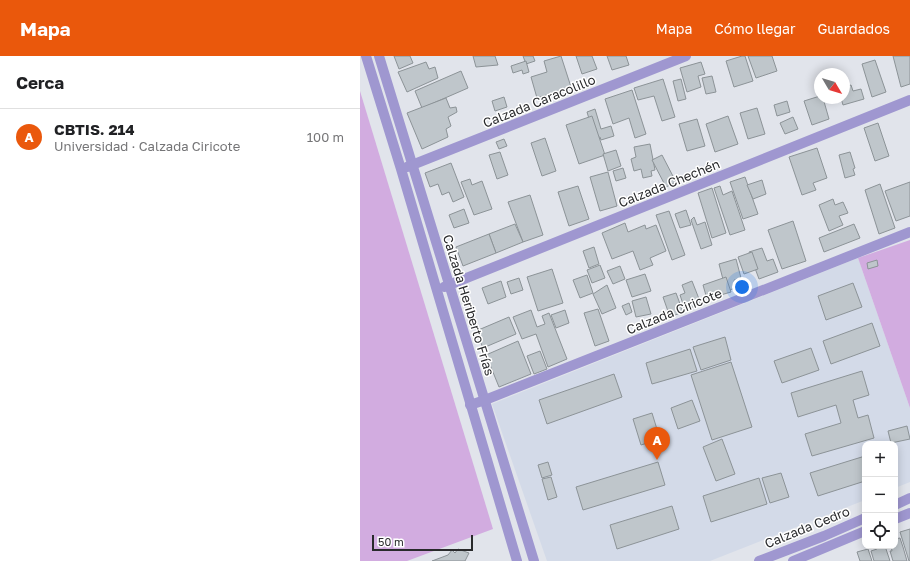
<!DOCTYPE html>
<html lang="es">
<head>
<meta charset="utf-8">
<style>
	body { margin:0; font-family:"Golos Text",sans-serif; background:#f2f2f2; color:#202124 }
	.controls { position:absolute; right:12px; bottom:12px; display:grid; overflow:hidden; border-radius:8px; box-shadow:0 2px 10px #0003 }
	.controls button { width:36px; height:36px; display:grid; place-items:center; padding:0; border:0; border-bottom:1px solid #e0e0e0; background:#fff; color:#202124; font:20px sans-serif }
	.compass { position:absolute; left:454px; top:12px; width:36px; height:36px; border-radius:50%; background:#fff; box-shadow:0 2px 10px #0003; rotate:128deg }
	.scale { position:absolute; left:12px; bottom:10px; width:101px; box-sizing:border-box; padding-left:4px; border:2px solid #292a2c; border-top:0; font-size:11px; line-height:14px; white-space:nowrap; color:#292a2c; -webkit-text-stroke:3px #fff; paint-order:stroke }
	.you { position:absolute; left:382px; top:231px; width:14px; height:14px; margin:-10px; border:3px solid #fff; border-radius:50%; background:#1a73e8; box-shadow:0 0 0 6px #1a73e833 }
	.badge { display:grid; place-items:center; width:26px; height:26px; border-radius:50%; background:#ea580c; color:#fff; font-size:13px; font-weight:700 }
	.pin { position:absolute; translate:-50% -33px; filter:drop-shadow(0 1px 2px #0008) }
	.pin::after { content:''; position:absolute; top:21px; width:14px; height:12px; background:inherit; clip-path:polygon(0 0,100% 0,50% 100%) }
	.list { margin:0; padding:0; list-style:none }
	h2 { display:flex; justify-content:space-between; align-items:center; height:52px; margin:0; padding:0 16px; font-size:17px }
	h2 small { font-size:13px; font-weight:400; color:#757577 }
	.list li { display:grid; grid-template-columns:26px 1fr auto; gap:12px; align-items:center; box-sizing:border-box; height:56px; padding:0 16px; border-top:1px solid #e0e0e0 }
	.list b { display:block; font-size:15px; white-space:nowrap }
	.list p { margin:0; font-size:13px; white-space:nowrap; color:#757577 }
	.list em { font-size:13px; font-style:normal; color:#757577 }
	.icon { flex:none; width:22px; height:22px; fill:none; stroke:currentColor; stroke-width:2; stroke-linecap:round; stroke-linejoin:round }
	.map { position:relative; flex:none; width:550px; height:505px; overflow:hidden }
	header { display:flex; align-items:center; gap:24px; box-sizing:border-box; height:56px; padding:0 20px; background:#ea580c; color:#fff }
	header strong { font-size:19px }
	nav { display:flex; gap:22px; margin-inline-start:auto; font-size:14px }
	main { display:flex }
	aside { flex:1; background:#fff }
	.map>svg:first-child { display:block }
	.built { fill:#d3dae8 }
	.green { fill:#d2ace0 }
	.building { fill:#bfc6cb; stroke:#8c9397 }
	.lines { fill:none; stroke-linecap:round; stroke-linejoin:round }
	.street { stroke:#9f97d0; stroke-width:10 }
	.labels { text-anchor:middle; stroke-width:3; stroke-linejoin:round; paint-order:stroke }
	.street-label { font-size:13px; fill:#292a2c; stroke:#fff }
</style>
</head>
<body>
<header>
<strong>Mapa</strong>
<nav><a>Mapa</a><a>Cómo llegar</a><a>Guardados</a></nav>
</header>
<main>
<aside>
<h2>Cerca<small></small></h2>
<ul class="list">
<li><span class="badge">A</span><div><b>CBTIS. 214</b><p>Universidad · Calzada Ciricote</p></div><em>100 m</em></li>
</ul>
</aside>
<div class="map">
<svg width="550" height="505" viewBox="0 0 550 505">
	<rect width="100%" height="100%" fill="#e1e4eb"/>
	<polygon class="built" points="498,202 550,352 550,426 535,432 535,388 505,388 505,444 350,505 187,505 132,348"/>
	<g class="green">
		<polygon points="0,35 133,473 47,505 0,505"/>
		<polygon points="550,184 550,352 498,202"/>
	</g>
	<g class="building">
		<polygon points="34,0 50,0 53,7 39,13"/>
		<polygon points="113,0 135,0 138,9 116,11"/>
		<polygon points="163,0 173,0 175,5 166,8"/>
		<polygon points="201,0 211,31 177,42 171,21 187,16 184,5"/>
		<polygon points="216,0 232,0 237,13 222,18"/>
		<polygon points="247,0 266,0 269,9 252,14"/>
		<polygon points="382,0 385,0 393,25 374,31 366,5"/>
		<polygon points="388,0 412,0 417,15 396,22"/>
		<polygon points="533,0 550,0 550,28 541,31"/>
		<polygon points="515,4 526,36 512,41 502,8"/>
		<polygon points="166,5 169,16 163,18 162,14 153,17 151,10"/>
		<polygon points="66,6 69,13 75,11 78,22 47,36 38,16"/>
		<polygon points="341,6 345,18 338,20 341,31 327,36 320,12"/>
		<polygon points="101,15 108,32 62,52 55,35"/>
		<polygon points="352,20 356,36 346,38 342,22"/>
		<polygon points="303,23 315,61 302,65 294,40 278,44 274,32"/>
		<polygon points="321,23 326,43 318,45 313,25"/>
		<polygon points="491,29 493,35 501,33 504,43 483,49 481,42 484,42 484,31"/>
		<polygon points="272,34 286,78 275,82 269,62 253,68 245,43"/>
		<polygon points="460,40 460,42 463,42 469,63 452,69 444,45"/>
		<polygon points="144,41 147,51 135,55 132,45"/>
		<polygon points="86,42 90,52 96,51 97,56 88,61 91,70 86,73 88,81 62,93 47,57"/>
		<polygon points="427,45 430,56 417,60 414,49"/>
		<polygon points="397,52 405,78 388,83 380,57"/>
		<polygon points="235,53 241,73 251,70 254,80 241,84 240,81 235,83 227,56"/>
		<polygon points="232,60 245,99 219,108 206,69"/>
		<polygon points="368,60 378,88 355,96 346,68"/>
		<polygon points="433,61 438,73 425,78 420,67"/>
		<polygon points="337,63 345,90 327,95 319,68"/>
		<polygon points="518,67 529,100 515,105 504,72"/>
		<polygon points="185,82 196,115 182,120 171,87"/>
		<polygon points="144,83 147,90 139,93 136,86"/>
		<polygon points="290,88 295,114 291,115 292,120 283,122 281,113 274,115 271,103 276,101 274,91"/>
		<polygon points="457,92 467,122 453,127 456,134 442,139 429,101"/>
		<polygon points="256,94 261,110 248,115 243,98"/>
		<polygon points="140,96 148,119 137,123 129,99"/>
		<polygon points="490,96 495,112 493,113 495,119 485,122 479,99"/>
		<polygon points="302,99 316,126 306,131 292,104"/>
		<polygon points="91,107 104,141 93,146 89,136 82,139 78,128 70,131 65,117"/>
		<polygon points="263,112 266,122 256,125 253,115"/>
		<polygon points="248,116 257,150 240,155 230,121"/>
		<polygon points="385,121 398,158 383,163 370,126"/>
		<polygon points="110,123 112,129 122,125 132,153 114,159 101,126"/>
		<polygon points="402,124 406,138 393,143 387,129"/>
		<polygon points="550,126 550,160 536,165 525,135"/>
		<polygon points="520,128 535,172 519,178 505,134"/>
		<polygon points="218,130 229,163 209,170 198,136"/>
		<polygon points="360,130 363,139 372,135 385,174 370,179 354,132"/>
		<polygon points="352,132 366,177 352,182 338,137"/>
		<polygon points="170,139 183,179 163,186 148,146"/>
		<polygon points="473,143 475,149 483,146 488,157 479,160 483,169 469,175 459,149"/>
		<polygon points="104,153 109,167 94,172 89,159"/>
		<polygon points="326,154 331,169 320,172 315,158"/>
		<polygon points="309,155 325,199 312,204 296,159"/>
		<polygon points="334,161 337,169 345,166 352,189 341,193 331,164"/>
		<polygon points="433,165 446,205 422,213 408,174"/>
		<polygon points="265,167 268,176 285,169 286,173 296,169 306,195 290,202 293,209 280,214 273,195 252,203 242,177"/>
		<polygon points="155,168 163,186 136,197 129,178"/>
		<polygon points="494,168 500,182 464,196 459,182"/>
		<polygon points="129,178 136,197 103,210 96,191"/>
		<polygon points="234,191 239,208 229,212 223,195"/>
		<polygon points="402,192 407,205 413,203 418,216 399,223 389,196"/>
		<polygon points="392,196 398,213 384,218 378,201"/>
		<polygon points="376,203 381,222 374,224 376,232 366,235 359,208"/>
		<polygon points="517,204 518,210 508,213 507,207"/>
		<polygon points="240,209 245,222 232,227 227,214"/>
		<polygon points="260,210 265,223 253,228 247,215"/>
		<polygon points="192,213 203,247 178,255 167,221"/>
		<polygon points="285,218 291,235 272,241 266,224"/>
		<polygon points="227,219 233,237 220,242 213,224"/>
		<polygon points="366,221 371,236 347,243 343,229"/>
		<polygon points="159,222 163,234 151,238 147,226"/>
		<polygon points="141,225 146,241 128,248 122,232"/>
		<polygon points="332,225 341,248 325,254 320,239 325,237 322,229"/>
		<polygon points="493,227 502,251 466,264 458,240"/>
		<polygon points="247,229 256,252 242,258 233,238"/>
		<polygon points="316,237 323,256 310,261 303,241"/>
		<polygon points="286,241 291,258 276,261 272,245"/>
		<polygon points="269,247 272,256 266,259 262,250"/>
		<polygon points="238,253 249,285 235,290 224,257"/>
		<polygon points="171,254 177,271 185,268 182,260 189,257 207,303 188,311 176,278 162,283 153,261"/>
		<polygon points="205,254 209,267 196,272 191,259"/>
		<polygon points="149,261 156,278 123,292 116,275"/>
		<polygon points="512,267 520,290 471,308 463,285"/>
		<polygon points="365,281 371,304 341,314 333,291"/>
		<polygon points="158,285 171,318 139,331 126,299"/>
		<polygon points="451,292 459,314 422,327 414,305"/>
		<polygon points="330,293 337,315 292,328 286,307"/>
		<polygon points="180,295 187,313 174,318 167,300"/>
		<polygon points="371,306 392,371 352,384 331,319"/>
		<polygon points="502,315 509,339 493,344 498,362 508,359 514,382 452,400 445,378 481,367 476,349 438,361 431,337"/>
		<polygon points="254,318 262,341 187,368 179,344"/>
		<polygon points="332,344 340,365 318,373 311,352"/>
		<polygon points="292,357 300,383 281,389 273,363"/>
		<polygon points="547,370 550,383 531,387 528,375"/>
		<polygon points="362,383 375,418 356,425 343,391"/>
		<polygon points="505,400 505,425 458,440 450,417"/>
		<polygon points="188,406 192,419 182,422 178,409"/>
		<polygon points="298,406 305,429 223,454 216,431"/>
		<polygon points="421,417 429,441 410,447 402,422"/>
		<polygon points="191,421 197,441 188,444 182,423"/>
		<polygon points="399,422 407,448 351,466 343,440"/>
		<polygon points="312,450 319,473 257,493 250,469"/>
		<polygon points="550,473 550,505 549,505 540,476"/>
		<polygon points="540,482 543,491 547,505 533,505 530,495 532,495 531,490 535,490 535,483"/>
		<polygon points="516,490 525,490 530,505 514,505 511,495 517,493"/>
		<polygon points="98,493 109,497 105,505 72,505 88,499 92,494 95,497"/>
		<polygon points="508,493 512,505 500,505 497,496"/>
	</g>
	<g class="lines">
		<g class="street">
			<polyline points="6,0 41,113 157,505"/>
			<polyline points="19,0 174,505"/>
			<polyline points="47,111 326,0"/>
			<polyline points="84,231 550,44"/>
			<polyline points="110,349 125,344 550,176"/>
			<polyline points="535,449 550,442"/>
			<polyline points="535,463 550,457"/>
			<polyline points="399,505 464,480 505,462"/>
			<polyline points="433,505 505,475"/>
		</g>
	</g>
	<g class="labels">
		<g class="street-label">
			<text transform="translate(179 45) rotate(-22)" y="5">Calzada Caracolillo</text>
			<text transform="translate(309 127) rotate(-22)" y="5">Calzada Chechén</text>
			<text transform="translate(109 249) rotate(73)" y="5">Calzada Heriberto Frías</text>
			<text transform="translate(314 255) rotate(-22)" y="5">Calzada Ciricote</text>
			<text transform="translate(447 471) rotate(-22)" y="5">Calzada Cedro</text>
		</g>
	</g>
</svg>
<div class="controls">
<button>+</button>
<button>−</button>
<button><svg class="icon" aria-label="locate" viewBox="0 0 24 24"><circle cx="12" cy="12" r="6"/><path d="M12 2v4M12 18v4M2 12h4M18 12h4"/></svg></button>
</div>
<svg class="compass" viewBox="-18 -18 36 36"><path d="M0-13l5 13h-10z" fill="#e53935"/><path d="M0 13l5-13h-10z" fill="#757577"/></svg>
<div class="scale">50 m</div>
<div class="you"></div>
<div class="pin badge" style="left:297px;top:404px">A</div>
</div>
</main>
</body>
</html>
